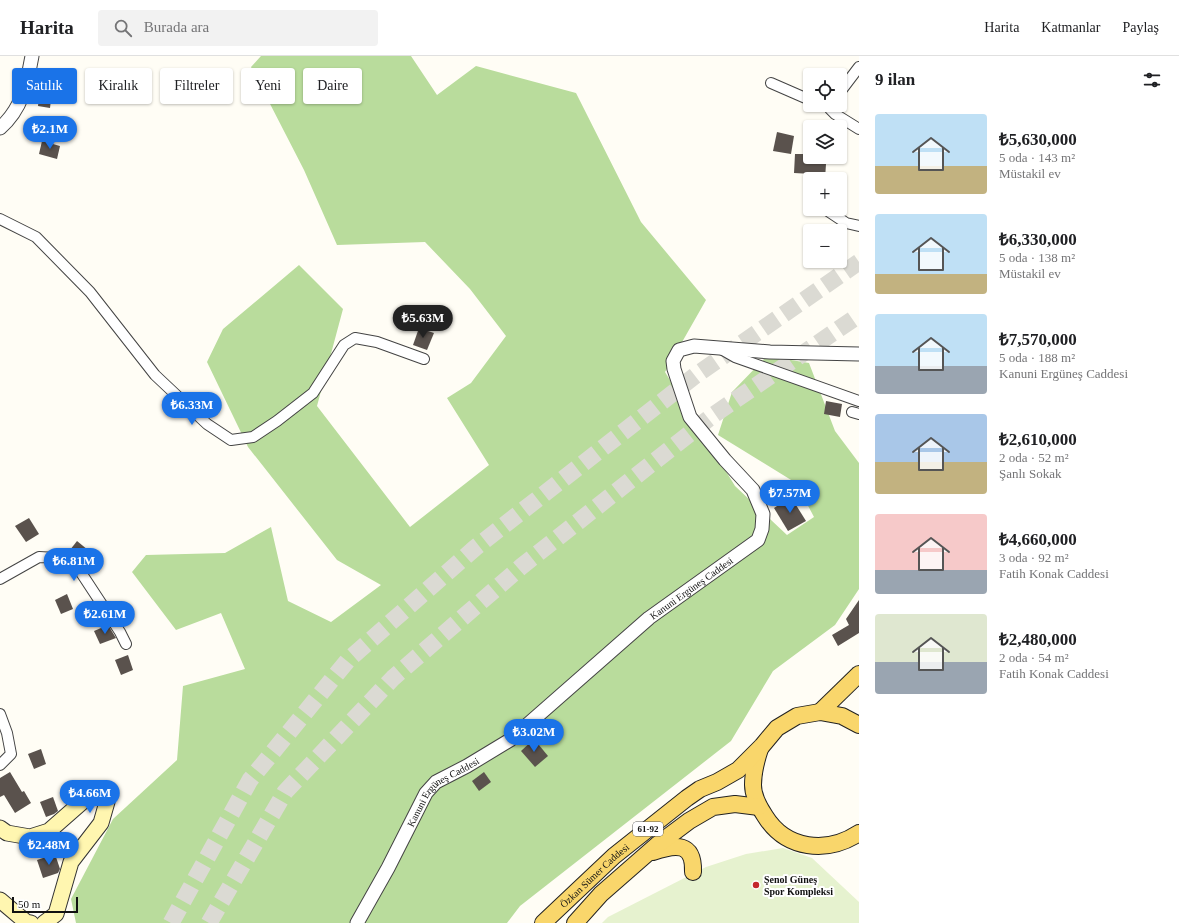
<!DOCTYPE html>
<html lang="tr">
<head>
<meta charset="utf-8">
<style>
  :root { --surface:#fff; --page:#f2f2f2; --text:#202124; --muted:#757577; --line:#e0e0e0; --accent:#1a73e8 }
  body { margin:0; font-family:"Times New Roman",serif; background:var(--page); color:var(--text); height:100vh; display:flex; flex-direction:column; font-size:15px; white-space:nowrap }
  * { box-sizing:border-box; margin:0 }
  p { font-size:13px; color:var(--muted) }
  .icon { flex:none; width:22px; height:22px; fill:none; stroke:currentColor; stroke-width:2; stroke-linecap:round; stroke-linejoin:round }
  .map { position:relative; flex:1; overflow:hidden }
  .side { display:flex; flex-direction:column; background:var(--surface); width:320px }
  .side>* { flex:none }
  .banner { position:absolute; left:12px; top:12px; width:380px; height:36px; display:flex; gap:8px }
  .fabs { position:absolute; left:803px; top:12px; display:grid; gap:8px }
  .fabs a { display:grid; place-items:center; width:44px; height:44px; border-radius:4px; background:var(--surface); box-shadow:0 1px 3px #0004; font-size:20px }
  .scale { position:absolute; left:12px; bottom:10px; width:66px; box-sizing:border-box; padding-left:4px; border:2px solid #111; border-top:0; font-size:11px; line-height:14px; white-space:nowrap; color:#111; -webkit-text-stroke:3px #fff; paint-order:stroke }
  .price { position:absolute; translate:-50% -34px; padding:0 9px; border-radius:14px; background:var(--accent); color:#fff; font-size:13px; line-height:26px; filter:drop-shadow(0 1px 2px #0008) }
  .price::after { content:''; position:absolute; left:50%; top:24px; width:12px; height:9px; margin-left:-6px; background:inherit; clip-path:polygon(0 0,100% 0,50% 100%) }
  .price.current { background:#222; color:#fff }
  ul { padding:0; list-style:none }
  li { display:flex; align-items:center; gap:12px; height:100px; padding:0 16px }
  li span { display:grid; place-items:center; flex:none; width:112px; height:80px; border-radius:4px; color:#555 }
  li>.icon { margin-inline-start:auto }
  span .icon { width:48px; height:48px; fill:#fffc; stroke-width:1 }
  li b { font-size:17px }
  h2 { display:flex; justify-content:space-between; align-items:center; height:48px; padding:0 16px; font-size:17px }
  .chip { padding:0 14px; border-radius:4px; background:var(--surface); box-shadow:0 1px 3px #0004; font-size:14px; line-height:36px }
  .chip.current { background:var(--accent); color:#fff }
  header { display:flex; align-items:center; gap:24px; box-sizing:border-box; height:56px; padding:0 20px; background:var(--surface); border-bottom:1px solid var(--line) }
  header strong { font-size:19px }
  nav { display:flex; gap:22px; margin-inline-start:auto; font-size:14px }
  .search { width:280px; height:36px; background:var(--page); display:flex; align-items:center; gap:10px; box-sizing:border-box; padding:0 14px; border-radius:4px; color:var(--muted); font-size:15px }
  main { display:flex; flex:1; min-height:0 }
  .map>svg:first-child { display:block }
  .forest { fill:#b9dc9c }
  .pitch { fill:#e6f2cf }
  .building { fill:#5a524d }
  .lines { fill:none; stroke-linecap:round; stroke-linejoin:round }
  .trunk-tunnel { stroke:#dbdad3; stroke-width:17; stroke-dasharray:17 8; stroke-linecap:butt }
  .minor-casing { stroke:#444; stroke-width:12 }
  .tertiary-casing { stroke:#444; stroke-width:15 }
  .secondary-casing { stroke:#333; stroke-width:17 }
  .primary-casing { stroke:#222; stroke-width:18 }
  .minor { stroke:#fff; stroke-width:10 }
  .tertiary { stroke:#fff; stroke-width:13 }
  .secondary { stroke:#fff6b0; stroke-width:15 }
  .primary { stroke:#f9d66b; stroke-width:16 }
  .poi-dot { fill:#c4262e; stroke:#fff; stroke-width:1.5 }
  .labels { text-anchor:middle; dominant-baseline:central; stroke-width:4; stroke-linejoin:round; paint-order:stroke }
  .shield { fill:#fff; stroke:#585858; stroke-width:1 }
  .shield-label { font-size:9px; font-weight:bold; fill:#111 }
  .street-label { font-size:10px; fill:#111; stroke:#fff }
  .poi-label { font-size:10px; font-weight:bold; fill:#111; stroke:#fff; text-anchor:start }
</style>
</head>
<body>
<header>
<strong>Harita</strong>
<div class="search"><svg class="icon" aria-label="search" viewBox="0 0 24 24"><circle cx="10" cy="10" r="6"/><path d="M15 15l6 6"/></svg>Burada ara</div>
<nav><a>Harita</a><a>Katmanlar</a><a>Paylaş</a></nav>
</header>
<main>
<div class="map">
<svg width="859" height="867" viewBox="0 0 859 867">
  <rect width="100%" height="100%" fill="#fffdf5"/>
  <path class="forest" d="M261,0h150l26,39 39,-29 100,27 65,129 65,78 -41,72 70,114 52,49 27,-18 -18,-34 -78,-48 14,-43 35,-36 42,7 26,68 24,32v126l-24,36 -62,46 -42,70 -211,165 -13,17h-431l-5,-24 42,-80 64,-59 6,-74 62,-17 -24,-56 -45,17 -44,-58 14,-17 79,-2 46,-26 17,74 43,21 50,-37 -44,-25 -89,-113 -41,-85 16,-33 76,-64 44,44 -26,97 93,121 79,-62 -42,-67 24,-15 35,-47 -36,-47 -45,-47 -88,3 -33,-75 -53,-103z"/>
  <path class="pitch" d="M783,792l29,10 47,44v21h-257l6,-6 98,-50 40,-13z"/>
  <g class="building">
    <path d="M43,19l17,1 -2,16h-6l-2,16 -12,-2 1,-10h2z"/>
    <path d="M777,76l17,4 -3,18 -18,-3z"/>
    <path d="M42,85l18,5 -3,13 -18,-5z"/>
    <path d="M795,98h13v9l18,1 -1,15h-14l1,-5 -18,-1z"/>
    <path d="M419,272l15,5 -7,17 -14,-5z"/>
    <path d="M826,345l16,3 -2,13 -16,-3z"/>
    <path d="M791,441l15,24 -18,10 -14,-23z"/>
    <path d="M29,462l10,16 -13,8 -11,-16z"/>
    <path d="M77,485l11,9 -7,9 -11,-9z"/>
    <path d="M67,538l6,15 -12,5 -6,-14z"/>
    <path d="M859,544v33l-21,13 -6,-11 17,-10 -3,-6z"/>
    <path d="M108,569l8,13 -16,6 -6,-13z"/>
    <path d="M128,599l5,15 -12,5 -6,-15z"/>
    <path d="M534,683l14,17 -13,11 -14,-16z"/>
    <path d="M41,693l5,15 -12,5 -6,-15z"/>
    <path d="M10,716l12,20 2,-1 7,12 -16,10 -11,-18 -4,2v-19z"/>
    <path d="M484,716l7,10 -12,9 -7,-10z"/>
    <path d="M53,741l5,14 -4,3 -8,3 -6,-15z"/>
    <path d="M55,798l5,15 -2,4 -15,5 -6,-18z"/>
  </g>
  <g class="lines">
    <g class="trunk-tunnel">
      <path d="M171,867l79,-143 98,-120 127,-112 221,-173 163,-113"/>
      <path d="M209,867l76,-131 108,-114 129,-112 190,-150 147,-101"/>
    </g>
    <g class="minor-casing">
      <g id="minor">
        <path d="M771,27l39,17"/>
        <path d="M840,36l19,-25"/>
        <path d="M832,49l-2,4 5,5 24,15"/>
        <path d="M825,153l21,14 13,3"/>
        <path d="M0,163l36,18 54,55 65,83 52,49 24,16 22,-3 24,-16 36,-28 31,-48 11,-7 22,4 47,17"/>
        <path d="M721,293l14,8 124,44"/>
        <path d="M852,356l7,2"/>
        <path d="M0,523l39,-22 18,1 21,10 42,64 6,12"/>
        <path d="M0,658l7,19 4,21 -11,11"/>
      </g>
    </g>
    <g class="tertiary-casing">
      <g id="tertiary">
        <path d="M0,72c22,-19 27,-44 32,-72"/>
        <path id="s1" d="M357,867l31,-55 38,-75 10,-11 31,-16 43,-26 139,-122 109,-78 4,-11 1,-15 -10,-24 -28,-30 -35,-43 -16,-48 -1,-8 6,-11 15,-4 76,6 89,2"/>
      </g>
    </g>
    <g class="secondary-casing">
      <g id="secondary">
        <path d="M0,772l7,5 23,4 19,-6 41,-36 10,-2 7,9 -6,21 -30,39 -15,52 -12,9"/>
        <path d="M0,844l26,22 5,1"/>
      </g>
    </g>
    <g class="primary-casing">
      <g id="primary">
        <path d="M820,656l39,-38"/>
        <path d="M760,693c-4,12 -7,23 -7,36 0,11 6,22 12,31 21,34 62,38 94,17"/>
        <path d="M653,796c23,-8 41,-10 40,20"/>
        <path id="s2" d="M543,867l71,-67 73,-58 13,-9 17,-7 21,-12 24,-24 15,-18 20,-12 23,-4 22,4 17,9"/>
        <path d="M575,867l26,-29 56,-49 32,-24 24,-14 22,-3 24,3"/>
      </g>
    </g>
    <use href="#minor" class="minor"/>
    <use href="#tertiary" class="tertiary"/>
    <use href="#secondary" class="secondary"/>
    <use href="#primary" class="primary"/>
  </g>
  <circle class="poi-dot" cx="756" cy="829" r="4"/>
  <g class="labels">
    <rect class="shield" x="633" y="766" width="30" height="14" rx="3"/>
    <g class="shield-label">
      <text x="648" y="773">61-92</text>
    </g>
    <g class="street-label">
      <text stroke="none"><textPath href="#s1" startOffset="484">Kanuni Ergüneş Caddesi</textPath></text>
      <text stroke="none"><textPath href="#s1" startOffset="160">Kanuni Ergüneş Caddesi</textPath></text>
      <text stroke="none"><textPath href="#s2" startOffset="70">Özkan Sümer Caddesi</textPath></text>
    </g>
    <g class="poi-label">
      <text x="764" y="823">Şenol Güneş<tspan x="764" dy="12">Spor Kompleksi</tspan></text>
    </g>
  </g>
</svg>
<div class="fabs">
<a><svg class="icon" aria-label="locate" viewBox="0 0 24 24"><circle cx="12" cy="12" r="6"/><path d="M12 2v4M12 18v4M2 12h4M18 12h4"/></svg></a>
<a><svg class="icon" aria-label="layers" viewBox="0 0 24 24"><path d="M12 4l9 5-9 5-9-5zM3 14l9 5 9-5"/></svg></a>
<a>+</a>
<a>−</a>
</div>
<div class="scale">50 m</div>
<b class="price" style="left:50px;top:94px">₺2.1M</b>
<b class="price current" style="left:423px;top:283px">₺5.63M</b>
<b class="price" style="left:192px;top:370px">₺6.33M</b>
<b class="price" style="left:790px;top:458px">₺7.57M</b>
<b class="price" style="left:74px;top:526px">₺6.81M</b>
<b class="price" style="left:105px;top:579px">₺2.61M</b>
<b class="price" style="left:534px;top:697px">₺3.02M</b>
<b class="price" style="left:90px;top:758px">₺4.66M</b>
<b class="price" style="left:49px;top:810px">₺2.48M</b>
<div class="banner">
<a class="chip current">Satılık</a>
<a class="chip">Kiralık</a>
<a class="chip">Filtreler</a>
<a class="chip">Yeni</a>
<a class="chip">Daire</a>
</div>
</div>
<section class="side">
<h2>9 ilan<svg class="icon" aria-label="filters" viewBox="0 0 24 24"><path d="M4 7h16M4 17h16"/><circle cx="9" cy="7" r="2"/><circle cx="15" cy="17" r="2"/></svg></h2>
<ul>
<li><span style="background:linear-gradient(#bfe0f5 65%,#c2b280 0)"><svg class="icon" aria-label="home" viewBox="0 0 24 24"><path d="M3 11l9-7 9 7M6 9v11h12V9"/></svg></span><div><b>₺5,630,000</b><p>5 oda · 143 m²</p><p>Müstakil ev</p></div></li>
<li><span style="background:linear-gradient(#bfe0f5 75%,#c2b280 0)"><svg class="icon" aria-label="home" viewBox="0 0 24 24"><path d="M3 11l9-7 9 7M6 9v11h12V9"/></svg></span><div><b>₺6,330,000</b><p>5 oda · 138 m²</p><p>Müstakil ev</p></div></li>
<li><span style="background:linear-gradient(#bfe0f5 65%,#9aa5b1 0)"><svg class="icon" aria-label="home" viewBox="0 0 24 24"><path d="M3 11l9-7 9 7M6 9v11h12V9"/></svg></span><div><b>₺7,570,000</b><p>5 oda · 188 m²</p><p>Kanuni Ergüneş Caddesi</p></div></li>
<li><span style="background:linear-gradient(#a9c7e8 60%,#c2b280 0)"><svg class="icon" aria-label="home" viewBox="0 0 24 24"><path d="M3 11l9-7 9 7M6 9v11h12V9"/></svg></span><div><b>₺2,610,000</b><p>2 oda · 52 m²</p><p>Şanlı Sokak</p></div></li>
<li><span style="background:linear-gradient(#f6c9c9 70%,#9aa5b1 0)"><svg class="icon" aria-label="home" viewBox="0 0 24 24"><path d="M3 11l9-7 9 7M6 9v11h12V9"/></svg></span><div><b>₺4,660,000</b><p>3 oda · 92 m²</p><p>Fatih Konak Caddesi</p></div></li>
<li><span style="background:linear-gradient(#dfe7d0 60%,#9aa5b1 0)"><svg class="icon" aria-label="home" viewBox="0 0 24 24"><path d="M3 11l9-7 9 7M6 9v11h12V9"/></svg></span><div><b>₺2,480,000</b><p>2 oda · 54 m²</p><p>Fatih Konak Caddesi</p></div></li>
</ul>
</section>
</main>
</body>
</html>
